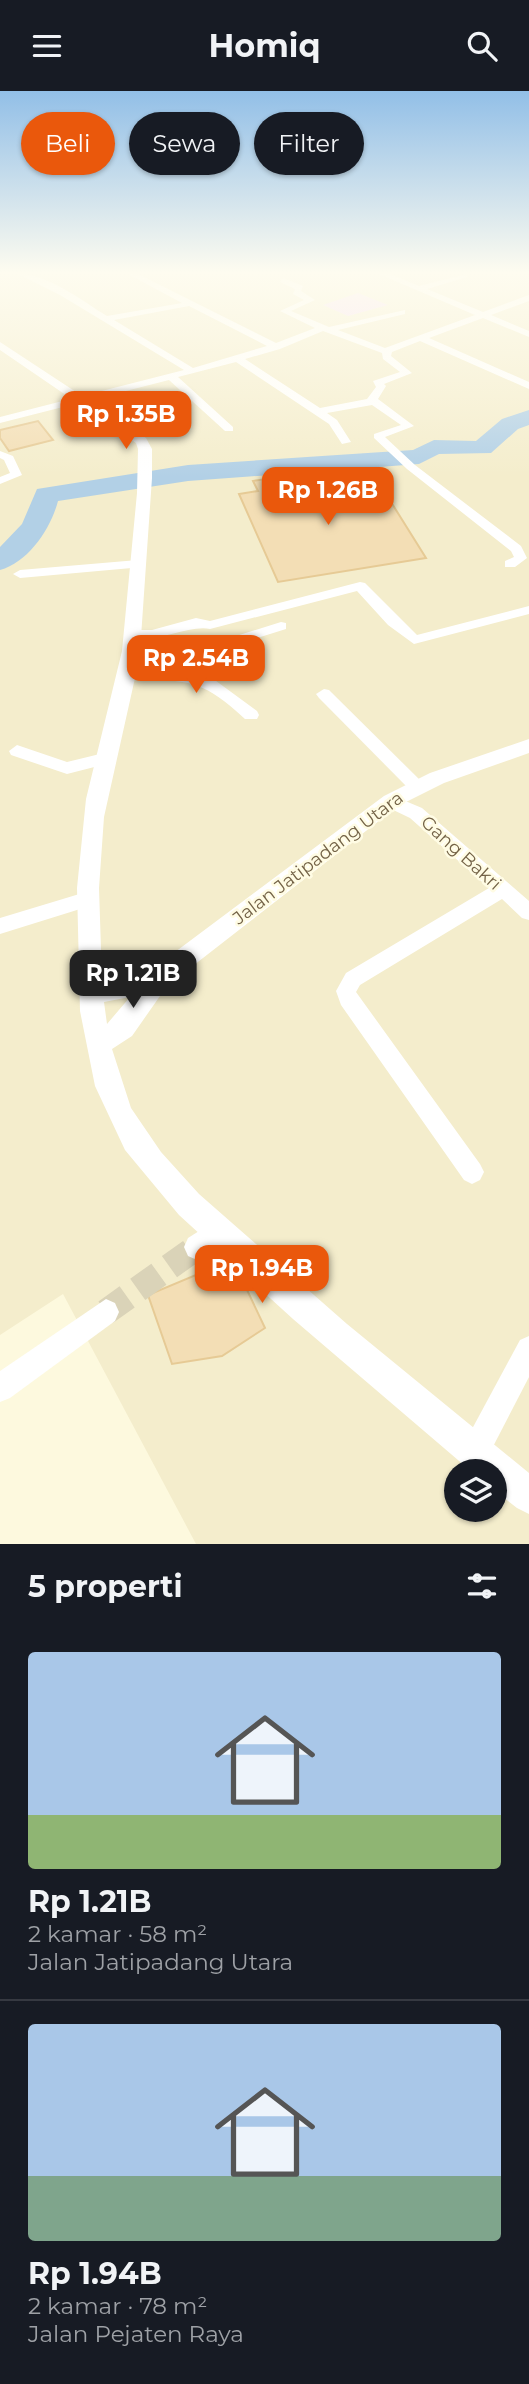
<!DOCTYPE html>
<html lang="id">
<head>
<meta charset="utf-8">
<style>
  :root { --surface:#171b24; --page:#242831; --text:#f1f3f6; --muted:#9ea1a6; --line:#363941; --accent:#ea580c }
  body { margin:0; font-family:Montserrat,sans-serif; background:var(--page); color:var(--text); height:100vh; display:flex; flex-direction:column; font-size:26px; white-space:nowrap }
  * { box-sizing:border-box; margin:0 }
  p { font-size:23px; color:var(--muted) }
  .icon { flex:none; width:38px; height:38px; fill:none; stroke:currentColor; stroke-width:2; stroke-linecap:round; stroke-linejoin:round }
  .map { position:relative; height:1453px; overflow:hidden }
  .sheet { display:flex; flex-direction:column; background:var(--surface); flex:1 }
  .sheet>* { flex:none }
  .banner { position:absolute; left:21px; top:21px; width:488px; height:63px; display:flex; gap:14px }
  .tools { position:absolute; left:444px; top:1368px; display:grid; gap:14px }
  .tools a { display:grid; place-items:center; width:63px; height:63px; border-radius:50%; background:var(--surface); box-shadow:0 2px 5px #0004; font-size:35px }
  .price { position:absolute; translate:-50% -60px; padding:0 16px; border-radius:14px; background:var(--accent); color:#fff; font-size:23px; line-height:46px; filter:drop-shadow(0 2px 4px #0008) }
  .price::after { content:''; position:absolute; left:50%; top:42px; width:21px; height:16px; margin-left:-10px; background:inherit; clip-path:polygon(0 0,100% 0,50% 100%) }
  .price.on { background:#222; color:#fff }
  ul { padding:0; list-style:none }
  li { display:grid; align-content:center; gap:14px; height:371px; padding:0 28px }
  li+li { border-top:2px solid var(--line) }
  li span { display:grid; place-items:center; height:217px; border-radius:7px; color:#555 }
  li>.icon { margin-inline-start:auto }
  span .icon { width:126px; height:126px; fill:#fffc; stroke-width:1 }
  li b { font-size:30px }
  h2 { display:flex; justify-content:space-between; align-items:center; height:84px; padding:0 28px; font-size:30px }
  .pill { padding:0 24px; border-radius:32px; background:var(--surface); box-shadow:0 2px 5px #0004; font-size:24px; line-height:63px }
  .pill.on { background:var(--accent); color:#fff }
  header { display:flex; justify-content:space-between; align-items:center; height:91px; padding:0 28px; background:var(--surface); font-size:32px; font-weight:700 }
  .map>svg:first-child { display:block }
  .residential { fill:#f4edcc; fill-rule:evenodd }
  .education { fill:#f6dbf8 }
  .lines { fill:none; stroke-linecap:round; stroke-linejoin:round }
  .river { fill:#b2d0e6; fill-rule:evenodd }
  .building { fill:#f3deb5; stroke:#e6ca95; stroke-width:2 }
  .minor-tunnel { stroke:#dad3b8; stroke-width:26; stroke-dasharray:26 13; stroke-linecap:butt }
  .minor { fill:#fff; fill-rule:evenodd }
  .tertiary { fill:#fff; fill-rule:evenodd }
  .labels { text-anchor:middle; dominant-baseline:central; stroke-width:5; stroke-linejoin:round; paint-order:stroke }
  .street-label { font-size:18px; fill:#736246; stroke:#fffce4 }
</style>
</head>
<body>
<header><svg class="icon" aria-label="menu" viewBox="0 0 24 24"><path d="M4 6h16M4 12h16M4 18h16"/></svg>Homiq<svg class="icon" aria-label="search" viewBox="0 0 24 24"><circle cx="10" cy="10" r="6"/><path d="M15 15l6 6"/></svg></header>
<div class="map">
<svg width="529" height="1453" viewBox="0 0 529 1453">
  <rect width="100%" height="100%" fill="#fdf9de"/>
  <path class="residential" d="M0,183h529v1270h-333l-133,-250 -63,41zM457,1381h38v38h-38z"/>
  <path class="education" d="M358,202l30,12 -40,11 -25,-11z"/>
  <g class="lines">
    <path class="river" d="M529,319v15l-11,4 -27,24 -52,1 -20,10 -231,17 -130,20c-7,27 -29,61 -58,69v-23l22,-23 15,-35 151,-24 225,-15 21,-10 42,1 26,-22z"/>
  </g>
  <g class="building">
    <path d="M38,330l15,19 -44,11 -9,-13v-8z"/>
    <path d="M343,380l6,10 27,-3 50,80 -148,24 -39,-88 19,-3 -5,-10 20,-3 5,11 49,-6 -5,-9z"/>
    <path d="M227,1171l12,11 26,55 -43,28 -50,8 -24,-69z"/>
  </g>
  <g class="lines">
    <path class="minor-tunnel" d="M106,1221l91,-65"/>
    <g class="minor">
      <path d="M18,183c31,0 64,27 89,42l75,-13 -54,-29h10l138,69 39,-15 -35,-17 24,-11 -11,-6 2,-5 -15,-7 3,-4 20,8 -2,5 14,9 -24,11 38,16 76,-17v4l-67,16 47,18 90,-33 -96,-41h11l29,12 48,-12v3l-40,12 56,23 46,-17v6l-38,14 38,16v6l-46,-19 -54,20 100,44v7l-109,-48 -28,11 -1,4 21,17 -28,11 2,2 -8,13 36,27 -29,11 30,28 106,81 6,12 -12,9h-10v-6l9,-4 -3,-6 -104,-82 -33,-31v-4l27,-9 -29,-20 -45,8 10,7 14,22 -9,2 -13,-20 -93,-62 -58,15 55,50v4h-8l-56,-51 -169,43v-6l184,-47 -124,-75zM189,215l78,40 -74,22 -79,-48zM323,240l59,22 1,6 17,13 -27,9 3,6 -9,12 -47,9 -75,-49 35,-10z"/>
      <path d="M0,360l13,5 9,19 -22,9v-7l10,-4 -6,-13 -4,-2z"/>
      <path d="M138,469l5,1v6l-123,11 -7,-4 7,-4z"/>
      <path d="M360,491l5,1 52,52 112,-29v8l-115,30 -26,-19 -31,-34 -147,38c-24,-5 -67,21 -85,5l7,-4h20l44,-12 14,3z"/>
      <path d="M281,531l5,1v6l-76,24 2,25 45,33 2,4 -2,4h-12c-45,-42 -59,-39 -118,-39l-8,-5 8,-5 70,3 1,-25z"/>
      <path d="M324,598l5,1 93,92 2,4 -2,4h-12l-91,-92 -3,-4z"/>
      <path d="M17,654l50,17 37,-9 8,6 -2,4 -43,11 -56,-19 -2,-4z"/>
      <path d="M391,704l31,13 107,93v19l-7,-2 -20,-19 -142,86 -4,7 124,172 4,8 -4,8 -8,4 -8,-4 -123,-175 -5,-14 10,-18 143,-85 -79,-70 -25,-12 -3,-5 3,-5z"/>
      <path d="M86,801l7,3 2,5 -2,5 -93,29v-16z"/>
      <path d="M218,1128l9,3 3,9c-5,14 -20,23 -33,29l-9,-4 -4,-9 4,-9z"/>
      <path d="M106,1208l9,4 4,9 -4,9 -105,77 -10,4v-31z"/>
      <path d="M529,1245v41l-44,85 -10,4 -10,-4 -4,-10 4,-10 55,-102z"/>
    </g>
    <path class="tertiary" d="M0,251l146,96 6,11v29l-11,159 -6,41 -31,139 -5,71 3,92 49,-10 233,-174 46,-23 99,-34v14l-85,30 -46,23 -231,180 -35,50 -20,13 19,59 30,44 38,42 148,130 182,149v41l-12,-6 -22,-17v-19h-23l-179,-153 -114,-104 -54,-65 -30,-64 -15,-75 -3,-123 9,-89 36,-148 15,-158 1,-44 -2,-6 -136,-93zM130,906l-23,27 -3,-22z"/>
  </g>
  <linearGradient id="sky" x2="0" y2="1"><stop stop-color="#92bfe7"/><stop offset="0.47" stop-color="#fefcf0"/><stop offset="1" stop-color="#fefcf0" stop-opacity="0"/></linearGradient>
  <rect width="529" height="386" fill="url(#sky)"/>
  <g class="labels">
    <g class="street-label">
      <text transform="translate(461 762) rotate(42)">Gang Bakri</text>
      <text transform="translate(318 767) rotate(-37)">Jalan Jatipadang Utara</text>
    </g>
  </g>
</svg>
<div class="tools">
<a><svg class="icon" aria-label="layers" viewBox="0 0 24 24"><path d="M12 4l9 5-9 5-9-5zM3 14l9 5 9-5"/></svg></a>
</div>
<b class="price" style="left:126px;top:360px">Rp 1.35B</b>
<b class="price" style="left:328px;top:436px">Rp 1.26B</b>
<b class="price" style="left:196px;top:604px">Rp 2.54B</b>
<b class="price on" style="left:133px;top:919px">Rp 1.21B</b>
<b class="price" style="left:262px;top:1214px">Rp 1.94B</b>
<div class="banner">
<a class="pill on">Beli</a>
<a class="pill">Sewa</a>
<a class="pill">Filter</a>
</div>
</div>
<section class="sheet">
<h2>5 properti<svg class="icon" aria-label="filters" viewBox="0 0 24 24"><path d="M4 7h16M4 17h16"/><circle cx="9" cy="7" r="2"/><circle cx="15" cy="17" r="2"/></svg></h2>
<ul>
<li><span style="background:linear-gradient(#a9c7e8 75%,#8fb573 0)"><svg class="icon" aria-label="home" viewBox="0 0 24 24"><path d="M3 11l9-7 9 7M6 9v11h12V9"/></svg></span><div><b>Rp 1.21B</b><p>2 kamar · 58 m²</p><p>Jalan Jatipadang Utara</p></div></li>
<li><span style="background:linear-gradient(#a9c7e8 70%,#7fa58c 0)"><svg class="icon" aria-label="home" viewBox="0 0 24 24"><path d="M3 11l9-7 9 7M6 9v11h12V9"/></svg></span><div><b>Rp 1.94B</b><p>2 kamar · 78 m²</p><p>Jalan Pejaten Raya</p></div></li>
</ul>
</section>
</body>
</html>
